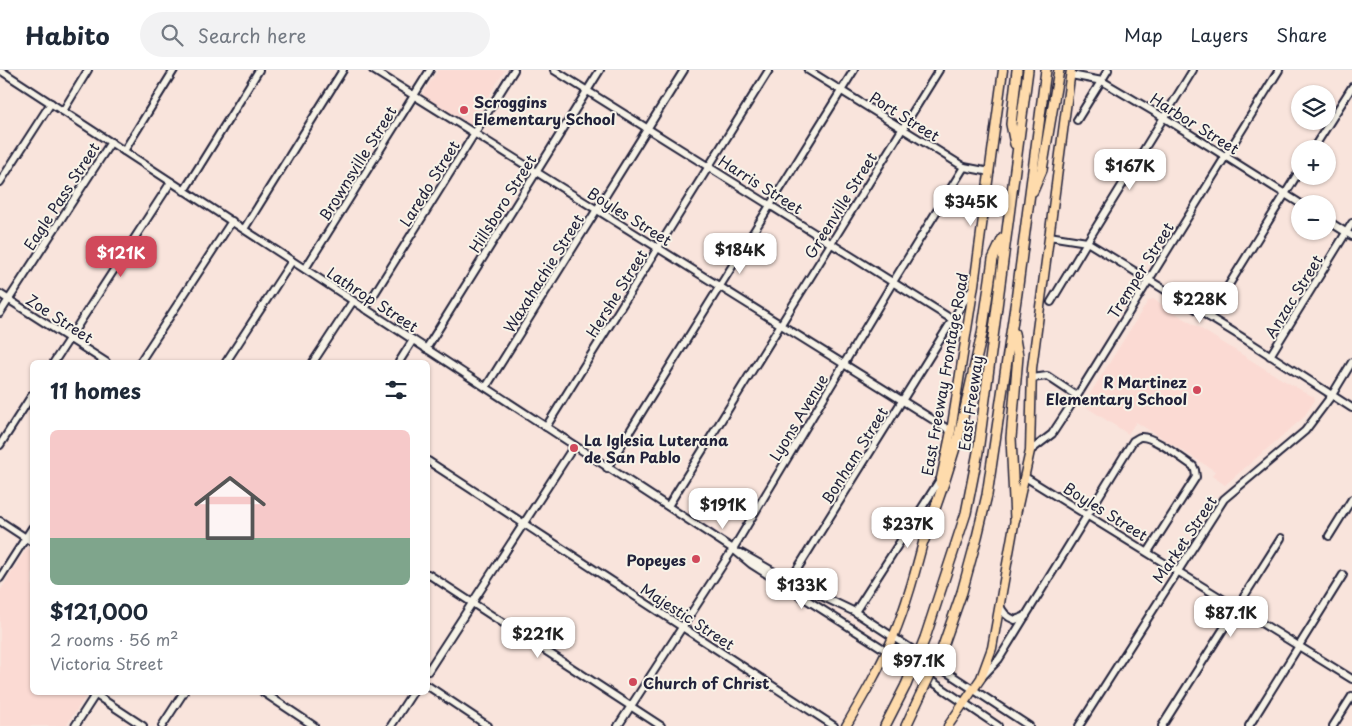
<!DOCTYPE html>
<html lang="en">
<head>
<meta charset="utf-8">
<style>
  :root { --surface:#fff; --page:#f2f2f3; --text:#1f2937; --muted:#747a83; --line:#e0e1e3; --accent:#d1495b }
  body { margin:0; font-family:"Playpen Sans",sans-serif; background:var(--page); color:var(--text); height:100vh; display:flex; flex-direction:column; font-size:19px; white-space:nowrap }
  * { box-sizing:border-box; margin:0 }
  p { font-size:16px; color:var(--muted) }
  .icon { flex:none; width:28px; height:28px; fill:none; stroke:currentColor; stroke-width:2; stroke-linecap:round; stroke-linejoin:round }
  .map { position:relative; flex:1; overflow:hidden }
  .details { position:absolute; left:30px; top:290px; width:400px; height:335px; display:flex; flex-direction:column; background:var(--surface); border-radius:8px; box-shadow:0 1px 4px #0004 }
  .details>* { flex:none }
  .controls { position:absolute; left:1291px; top:15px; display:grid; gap:10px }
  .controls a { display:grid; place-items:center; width:45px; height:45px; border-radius:50%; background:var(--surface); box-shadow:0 1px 4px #0004; font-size:25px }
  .price { position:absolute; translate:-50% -42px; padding:0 11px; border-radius:10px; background:#fff; color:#222; font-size:16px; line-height:32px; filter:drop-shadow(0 1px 2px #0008) }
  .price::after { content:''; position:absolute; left:50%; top:30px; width:15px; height:11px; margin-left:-8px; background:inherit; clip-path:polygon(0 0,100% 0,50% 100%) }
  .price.current { background:var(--accent); color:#fff }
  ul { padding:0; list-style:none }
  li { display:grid; align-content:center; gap:10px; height:265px; padding:0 20px }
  li span { display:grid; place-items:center; height:155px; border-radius:8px; color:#555 }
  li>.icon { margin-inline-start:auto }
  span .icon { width:90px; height:90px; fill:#fffc; stroke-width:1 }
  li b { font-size:21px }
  h2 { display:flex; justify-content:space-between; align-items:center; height:60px; padding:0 20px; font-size:21px }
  header { display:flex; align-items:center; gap:30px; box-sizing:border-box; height:70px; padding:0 25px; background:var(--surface); border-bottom:1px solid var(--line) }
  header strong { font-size:24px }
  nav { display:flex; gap:28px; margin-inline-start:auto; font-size:18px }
  .search { width:350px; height:45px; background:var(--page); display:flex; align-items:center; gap:12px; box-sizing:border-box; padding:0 18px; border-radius:28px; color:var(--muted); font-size:19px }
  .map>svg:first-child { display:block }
  .built { fill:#fbdad3 }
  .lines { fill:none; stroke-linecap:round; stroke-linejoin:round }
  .minor-casing { stroke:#22223b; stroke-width:10 }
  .major-casing { stroke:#22223b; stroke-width:11 }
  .highway-casing { stroke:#22223b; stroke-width:12 }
  .minor { stroke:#f7f3e8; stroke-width:6 }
  .major { stroke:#fedbac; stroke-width:8 }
  .highway { stroke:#fedbac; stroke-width:9 }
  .highway-bridge-casing { stroke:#22223b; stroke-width:12; stroke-linecap:butt }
  .highway-bridge { stroke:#fedbac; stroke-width:9 }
  .poi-dot { fill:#d1495b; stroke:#f7f3e8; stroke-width:2 }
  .labels { text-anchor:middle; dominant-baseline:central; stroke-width:4; stroke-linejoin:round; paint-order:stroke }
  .poi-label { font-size:15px; font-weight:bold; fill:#22223b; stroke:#f7f3e8; text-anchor:start }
  .street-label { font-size:15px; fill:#22223b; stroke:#f7f3e8 }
</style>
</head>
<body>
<header>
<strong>Habito</strong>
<div class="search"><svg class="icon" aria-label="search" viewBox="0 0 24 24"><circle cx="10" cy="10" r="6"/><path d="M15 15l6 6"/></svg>Search here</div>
<nav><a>Map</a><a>Layers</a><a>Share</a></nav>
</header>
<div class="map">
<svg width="1352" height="656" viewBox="0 0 1352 656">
  <rect width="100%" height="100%" fill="#f9e4dc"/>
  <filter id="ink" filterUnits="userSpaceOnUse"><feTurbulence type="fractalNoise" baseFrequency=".02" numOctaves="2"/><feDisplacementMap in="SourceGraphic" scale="10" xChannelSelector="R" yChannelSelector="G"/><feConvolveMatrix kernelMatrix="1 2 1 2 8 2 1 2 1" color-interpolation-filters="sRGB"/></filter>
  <g filter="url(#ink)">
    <g class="built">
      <path d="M438,0h67l-34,55 -49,-30z"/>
      <path d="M1153,229l130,81 31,17 1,3 -12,18 -78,67 -13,-9 3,-5 -79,-49 -8,12 -45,-29 65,-104z"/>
      <path d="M27,478l5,4v140l56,1 -22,33h-66v-135z"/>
    </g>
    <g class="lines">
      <g class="minor-casing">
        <g id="minor">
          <path d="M0,0l733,479 18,15 136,87 111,75"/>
          <path d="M373,0l578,361"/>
          <path d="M554,0l399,250 7,14"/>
          <path d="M808,0l156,97 26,5"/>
          <path d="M1071,5l31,6 61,36 138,87"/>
          <path d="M63,41l25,-41"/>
          <path d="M1077,50l31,-50"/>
          <path d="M1313,79l39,-62"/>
          <path d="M124,81l50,-81"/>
          <path d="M0,112l51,-79"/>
          <path d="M184,121l75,-121"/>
          <path d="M1328,151l24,15"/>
          <path d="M244,159l99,-159"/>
          <path d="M1049,166l38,6 153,94 112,72"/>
          <path d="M305,199l125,-199"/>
          <path d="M0,224l106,68"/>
          <path d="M1051,232l36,-60 106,-172"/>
          <path d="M365,239l149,-239"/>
          <path d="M0,243l111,-171"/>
          <path d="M1209,247l91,-147"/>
          <path d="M426,279l174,-279"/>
          <path d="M1270,286l82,-133"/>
          <path d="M54,292l117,-180"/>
          <path d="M140,292l92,-141"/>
          <path d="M226,292l66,-101"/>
          <path d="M313,292l40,-61"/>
          <path d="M399,292l14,-22"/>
          <path d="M1032,308l15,-2 30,20"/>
          <path d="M486,317l198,-317"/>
          <path d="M546,357l223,-357"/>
          <path d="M0,375l32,-50"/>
          <path d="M1030,381l22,-17 25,-38 202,-326"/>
          <path d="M428,391l406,265"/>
          <path d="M607,398l247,-398"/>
          <path d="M1025,407l327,202"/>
          <path d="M668,436l271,-436"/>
          <path d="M0,451l32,21"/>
          <path d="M1329,466l23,-37"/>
          <path d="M741,483l49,28 65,31 174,114"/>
          <path d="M428,504l233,152"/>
          <path d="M0,508l32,-50"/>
          <path d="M786,517l187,-300"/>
          <path d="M1000,535c2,8 7,12 15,15l11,-4"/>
          <path d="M855,542l86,-134"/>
          <path d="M428,601l146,-225"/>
          <path d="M983,606l16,-17 134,-218c2,-1 6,-4 7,-4 13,-2 42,22 53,29l2,4 1,7 -48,75"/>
          <path d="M428,616l60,40"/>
          <path d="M263,622l51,34"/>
          <path d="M96,625l47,31"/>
          <path d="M75,656l22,-34"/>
          <path d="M162,656l22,-34"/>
          <path d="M391,656l22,-34"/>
          <path d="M618,656l115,-177 160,-267 71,-115"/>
          <path d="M1079,656l145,-227 81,-68 27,-36 20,-33"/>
          <path d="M1162,656l119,-188"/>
          <path d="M1249,656l94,-151"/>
          <path d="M1333,656l19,-30"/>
        </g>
      </g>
      <g class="major-casing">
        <g id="major">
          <path d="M940,413l11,-52 23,-146 29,-215"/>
          <path d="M846,656c17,-29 34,-58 47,-89 14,-33 23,-68 32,-102"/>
          <path d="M948,656l33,-48 11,-30 23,-129 15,-68 2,-83 39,-298"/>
        </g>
      </g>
      <g class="highway-casing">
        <g id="highway">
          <path d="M1015,74l-4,-20 6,-54"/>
          <path d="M1033,121l9,-21 17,-100"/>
          <path d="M1014,263l4,23 -7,82 4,81"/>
          <path d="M924,470l21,-60 14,-45 23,-101 11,-75 10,-21"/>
          <path d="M925,568l41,-125 12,-61 50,-382"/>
          <path d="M942,579l20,-57 15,-55 10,-42 30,-202 29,-223"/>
          <path d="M885,656l21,-41"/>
          <path d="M906,656l14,-30"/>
        </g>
      </g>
      <use href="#minor" class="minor"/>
      <use href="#major" class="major"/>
      <use href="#highway" class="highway"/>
      <g class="highway-bridge-casing">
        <g id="highway-bridge">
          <path d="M906,615l19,-47"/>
          <path d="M920,626l22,-47"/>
        </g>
      </g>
      <use href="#highway-bridge" class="highway-bridge"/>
    </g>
  </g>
  <g class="poi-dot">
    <circle cx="464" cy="40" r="5"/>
    <circle cx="1197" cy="320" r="5"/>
    <circle cx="574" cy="378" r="5"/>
    <circle cx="696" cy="489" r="5"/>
    <circle cx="633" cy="612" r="5"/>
  </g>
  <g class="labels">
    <g class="poi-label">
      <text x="474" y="31">Scroggins<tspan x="474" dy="17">Elementary School</tspan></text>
      <text x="1187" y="311" text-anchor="end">R Martinez<tspan x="1187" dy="17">Elementary School</tspan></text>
      <text x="584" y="369">La Iglesia Luterana<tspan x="584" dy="17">de San Pablo</tspan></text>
      <text x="686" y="489" text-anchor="end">Popeyes</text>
      <text x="643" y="612">Church of Christ</text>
    </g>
    <g class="street-label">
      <text transform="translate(905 46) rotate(32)">Port Street</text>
      <text transform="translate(1195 53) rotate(32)">Harbor Street</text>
      <text transform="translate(357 93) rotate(-58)">Brownsville Street</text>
      <text transform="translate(429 113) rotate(-58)">Laredo Street</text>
      <text transform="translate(761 114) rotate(32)">Harris Street</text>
      <text transform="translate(61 126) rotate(-57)">Eagle Pass Street</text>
      <text transform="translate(502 133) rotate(-58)">Hillsboro Street</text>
      <text transform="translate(840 135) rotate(-58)">Greenville Street</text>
      <text transform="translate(630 146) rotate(32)">Boyles Street</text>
      <text transform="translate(1140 200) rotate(-58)">Tremper Street</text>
      <text transform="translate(543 203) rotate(-58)">Waxahachie Street</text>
      <text transform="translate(616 223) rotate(-58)">Hershe Street</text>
      <text transform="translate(1293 226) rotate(-58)">Anzac Street</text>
      <text transform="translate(373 229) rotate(33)">Lathrop Street</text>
      <text transform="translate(60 248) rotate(33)">Zoe Street</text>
      <text transform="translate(944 304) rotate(-80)">East Freeway Frontage Road</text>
      <text transform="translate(970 333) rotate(-82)">East Freeway</text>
      <text transform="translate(798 347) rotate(-59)">Lyons Avenue</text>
      <text transform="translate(854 385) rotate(-58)">Bonham Street</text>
      <text transform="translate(1106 441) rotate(32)">Boyles Street</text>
      <text transform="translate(1184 469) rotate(-56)">Market Street</text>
      <text transform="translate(688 546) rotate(33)">Majestic Street</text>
    </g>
  </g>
</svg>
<div class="controls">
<a><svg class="icon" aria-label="layers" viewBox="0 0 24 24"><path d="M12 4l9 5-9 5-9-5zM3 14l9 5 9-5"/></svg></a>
<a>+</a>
<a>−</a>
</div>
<b class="price" style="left:1130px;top:121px">$167K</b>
<b class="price" style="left:971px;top:157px">$345K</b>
<b class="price" style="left:740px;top:205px">$184K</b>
<b class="price current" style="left:121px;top:208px">$121K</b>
<b class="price" style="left:1200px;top:254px">$228K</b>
<b class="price" style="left:723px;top:460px">$191K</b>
<b class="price" style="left:908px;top:479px">$237K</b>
<b class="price" style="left:802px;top:540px">$133K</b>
<b class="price" style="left:1231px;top:568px">$87.1K</b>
<b class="price" style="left:538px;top:589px">$221K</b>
<b class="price" style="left:919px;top:616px">$97.1K</b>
<section class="details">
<h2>11 homes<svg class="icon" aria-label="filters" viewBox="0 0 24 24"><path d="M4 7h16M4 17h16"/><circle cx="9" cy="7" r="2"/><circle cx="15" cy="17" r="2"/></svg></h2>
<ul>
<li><span style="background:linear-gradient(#f6c9c9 70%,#7fa58c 0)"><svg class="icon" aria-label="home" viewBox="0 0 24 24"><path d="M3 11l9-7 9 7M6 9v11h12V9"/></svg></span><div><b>$121,000</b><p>2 rooms · 56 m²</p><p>Victoria Street</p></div></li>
</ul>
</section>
</div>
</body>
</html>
